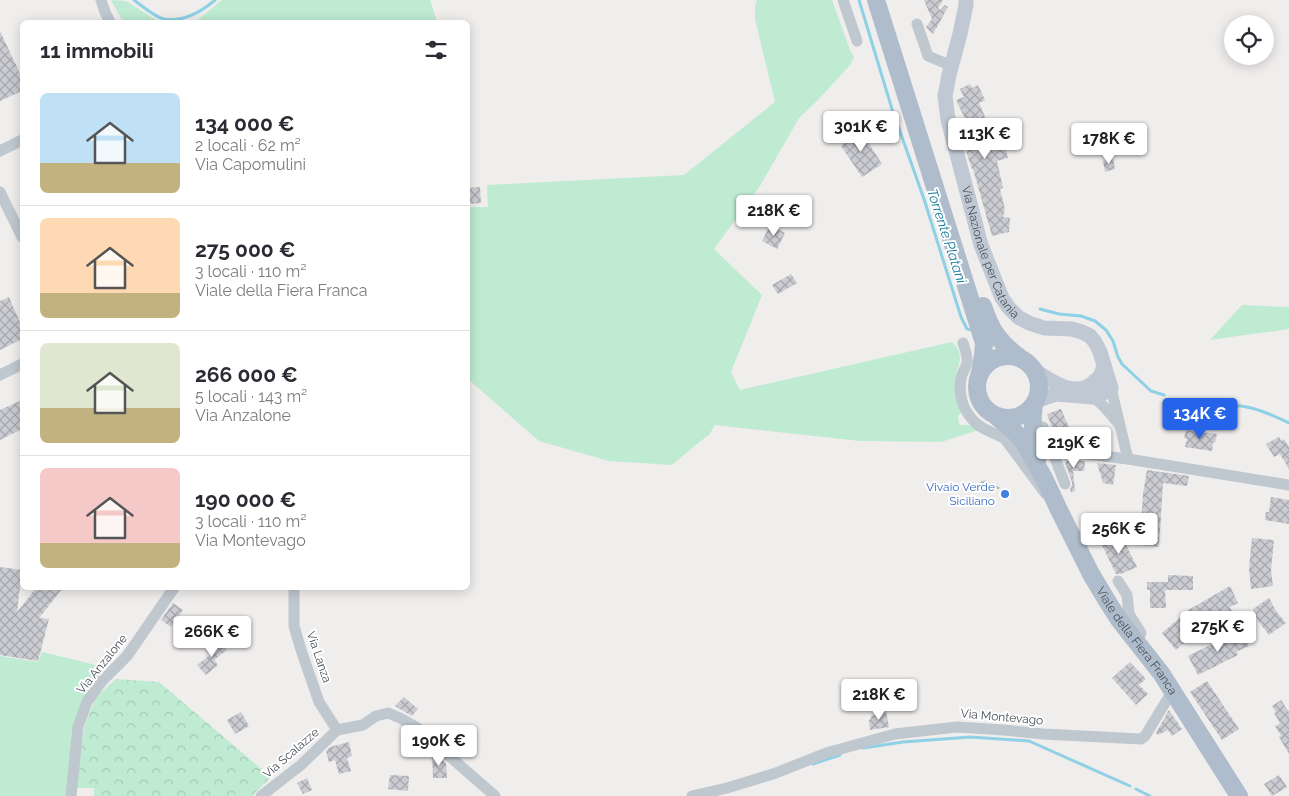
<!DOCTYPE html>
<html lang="it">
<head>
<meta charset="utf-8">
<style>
  :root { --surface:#fff; --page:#f7f7f7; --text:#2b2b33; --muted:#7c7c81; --line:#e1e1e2; --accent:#2563eb }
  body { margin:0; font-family:Raleway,sans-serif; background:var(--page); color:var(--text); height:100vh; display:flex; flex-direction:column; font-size:19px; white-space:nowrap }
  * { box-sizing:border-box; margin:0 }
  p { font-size:16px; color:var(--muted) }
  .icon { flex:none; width:28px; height:28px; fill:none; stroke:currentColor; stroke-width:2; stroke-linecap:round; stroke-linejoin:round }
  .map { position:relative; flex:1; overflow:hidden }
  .drawer { position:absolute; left:20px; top:20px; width:450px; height:570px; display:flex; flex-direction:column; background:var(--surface); border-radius:8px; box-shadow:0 2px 12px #0003 }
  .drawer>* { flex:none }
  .buttons { position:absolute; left:1224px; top:15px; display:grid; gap:10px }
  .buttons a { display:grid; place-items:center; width:50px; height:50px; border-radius:50%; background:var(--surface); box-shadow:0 2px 12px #0003; font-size:25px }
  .price { position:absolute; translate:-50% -42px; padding:0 11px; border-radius:5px; background:#fff; color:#222; font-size:16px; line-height:32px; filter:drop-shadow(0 1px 2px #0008) }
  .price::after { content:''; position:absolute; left:50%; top:30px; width:15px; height:11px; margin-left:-8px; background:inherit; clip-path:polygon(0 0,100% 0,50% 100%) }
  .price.active { background:var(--accent); color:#fff }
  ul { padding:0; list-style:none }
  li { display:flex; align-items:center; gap:15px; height:125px; padding:0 20px }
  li+li { border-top:1px solid var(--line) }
  li span { display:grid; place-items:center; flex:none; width:140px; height:100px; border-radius:8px; color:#555 }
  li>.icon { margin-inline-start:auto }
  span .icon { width:60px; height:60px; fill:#fffc; stroke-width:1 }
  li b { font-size:21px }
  h2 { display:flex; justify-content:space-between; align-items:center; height:60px; padding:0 20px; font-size:21px }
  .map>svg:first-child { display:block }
  .green { fill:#beebd1 }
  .forest { fill:url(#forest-crowns) }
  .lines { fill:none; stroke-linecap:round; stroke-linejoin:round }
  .stream { stroke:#8ed0e5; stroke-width:3 }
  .building { fill:url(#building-cross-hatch) }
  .street { stroke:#bfc7cf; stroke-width:11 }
  .secondary { stroke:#bfc8d3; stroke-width:15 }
  .primary { stroke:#afbccb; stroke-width:18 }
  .shop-dot { fill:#3f7fe0; stroke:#fff; stroke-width:2 }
  .labels { text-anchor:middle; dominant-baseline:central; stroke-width:4; stroke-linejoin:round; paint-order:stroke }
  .street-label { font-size:12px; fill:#475059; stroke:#fff }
  .shop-label { font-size:12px; fill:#366cbe; stroke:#fff; text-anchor:end }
  .water-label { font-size:14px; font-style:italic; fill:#167c9e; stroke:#fff }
</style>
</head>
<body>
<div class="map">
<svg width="1289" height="796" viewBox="0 0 1289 796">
  <defs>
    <pattern id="forest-crowns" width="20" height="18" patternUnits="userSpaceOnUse" patternTransform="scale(1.25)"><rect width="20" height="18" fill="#beebd1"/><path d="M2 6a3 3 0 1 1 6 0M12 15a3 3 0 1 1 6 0" fill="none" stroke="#a5cbb6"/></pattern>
    <pattern id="building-cross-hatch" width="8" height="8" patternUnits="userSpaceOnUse" patternTransform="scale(1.25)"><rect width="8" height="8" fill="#caccd2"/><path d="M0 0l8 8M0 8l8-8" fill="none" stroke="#a6a8ad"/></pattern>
  </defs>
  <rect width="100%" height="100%" fill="#f0eded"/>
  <g class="green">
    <path d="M111,0l15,1 33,21h-36z"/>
    <path d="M222,0h208l7,22h-242z"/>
    <path d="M757,0h75l18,50 4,7 -4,8 -32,35 -19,18 -39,68 -46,63 48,46 -31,77 9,18 212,-48c16,16 3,23 3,42 0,9 5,19 7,28l-4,4 1,9h13l7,5 -38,12 -81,-1 -145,-16 -6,10 -7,5 -30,25 -63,-4 -70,-20 -71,-62v-172h20l-1,-22 197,-10 91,-73 -20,-83v-13z"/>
    <path d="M1242,305l47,2v22l-79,11z"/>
    <path d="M42,652l62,15 -16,26 -22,103h-66v-140l38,6z"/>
  </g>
  <path class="forest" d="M116,679l43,3 112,95 -19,19h-158v-8h-17c3,-32 3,-60 19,-89 5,-7 13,-14 20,-20z"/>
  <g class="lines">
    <g class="stream">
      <path d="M134,0c8,6 21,17 30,19 19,3 37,-7 51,-19"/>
      <path d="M859,0l33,109 32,90 37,118 6,12 6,1"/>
      <path d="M1040,309l19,5 22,2 14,5 11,9 7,11 5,16 4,7 29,27 13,4"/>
      <path d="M1186,400c17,6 36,4 55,6 16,2 33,10 48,17"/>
      <path d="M863,748l40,-6 67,-5 59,4 101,45"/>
      <path d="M813,764l27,-9"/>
      <path d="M1136,789l14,7"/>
    </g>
  </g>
  <g class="building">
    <path d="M924,0h19l-5,8 2,2 5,-5 3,2 -15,27 -7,-7 6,-8z"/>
    <path d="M0,31l22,47v13l-22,10z"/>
    <path d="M970,84l2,4 6,-3 7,15 -6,3 10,23 -5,3 6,15 13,-4 5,18 -11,3 6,27 -3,1 5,20 -2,8 7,1 -1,14 -17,4 -19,-67h-1l-6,-18 9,-3 -9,-19 3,-2 -13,-27 8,-3 -4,-8z"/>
    <path d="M862,126l6,6 -4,4 18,28 -20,13 -21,-31z"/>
    <path d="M1113,159l2,10 -10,3 -2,-11z"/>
    <path d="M480,187l1,16 -13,1v-16z"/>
    <path d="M770,225l15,8 -8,16 -15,-8z"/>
    <path d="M791,274l6,9 -19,11 -6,-9z"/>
    <path d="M9,297l13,30v12l-22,11v-49z"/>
    <path d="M22,400v29l-22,11v-30z"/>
    <path d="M1061,409l10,23 -15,6 -9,-24z"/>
    <path d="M1186,430l31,4 -2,9 -2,-1 -1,9 -27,-4 2,-8 -3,-1z"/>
    <path d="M1279,437l2,4 3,-2 5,8v22l-9,-15 -6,3 -8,-13z"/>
    <path d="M1068,459l17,2 -1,10h-11l2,20 -4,1 -1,-3 2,-3v-4l-7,-19z"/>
    <path d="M1097,463l19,2 -3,20 -10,-2z"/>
    <path d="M1147,470l42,6 -2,10 -24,-3 -4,64 -19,-2 3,-51z"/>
    <path d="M985,480l16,8 -17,5 -4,-2 -2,-5 2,-4z"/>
    <path d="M1271,497l18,3v24l-24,-4 1,-8h3z"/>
    <path d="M1120,533l17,34 -16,7h-5l-15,-31z"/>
    <path d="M1252,538l22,2 -3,30 2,16 -22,3 -2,-21z"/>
    <path d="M0,567l22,3 -5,42 19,-24h27l-24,30 10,1 -11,42 -38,-6z"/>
    <path d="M1168,575l25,1v14h-28l1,18h-16v-18h-3v-8h21z"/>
    <path d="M1230,586l8,17 -8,4 2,5 -12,7 -2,-4 -42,35 -14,-17 28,-24z"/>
    <path d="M1269,598l7,13 10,12 -17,12 -10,-13 -6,-10v-3z"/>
    <path d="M173,603l10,7 -12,17 -10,-7z"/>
    <path d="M1242,632l7,14 -13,6 2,3 -40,20 -10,-19 38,-19 2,2z"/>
    <path d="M219,640l8,10 -13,10 4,5 -12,10 -9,-10 13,-10 -4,-5z"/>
    <path d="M1130,662l16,17 -7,6 9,9 -12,11 -24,-27z"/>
    <path d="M1207,681l32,48 -17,11 -32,-48z"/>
    <path d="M404,697l14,12 -6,7 -17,-10z"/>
    <path d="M1281,700l8,12v42l-10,-17 2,-2 -6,-8 5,-4 -6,-10 2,-1 -4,-6z"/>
    <path d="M1169,710l13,19 -10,7 -4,-6 -10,5 -2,-2z"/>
    <path d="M886,711l3,16 -19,3 -1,-10 2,-1v-3l5,-1 -1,-2z"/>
    <path d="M241,712l8,14 -14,8 -8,-14z"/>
    <path d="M349,742l3,14 -5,2 4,13 -12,3 -4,-14 -6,2 -3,-11 4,-4z"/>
    <path d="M432,751l14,12 1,15h-14z"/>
    <path d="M390,775l19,1 -1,15 -20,-2z"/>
    <path d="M1279,775l8,12 -15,9 -8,-12z"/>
    <path d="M307,778l5,12 -9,4 -6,-11z"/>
  </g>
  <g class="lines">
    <g class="street">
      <path d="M101,0l4,12 5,10"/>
      <path d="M843,0l14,41"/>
      <path d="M917,24l11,32 24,10"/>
      <path d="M0,151l22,-11"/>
      <path d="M0,192l22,45"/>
      <path d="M963,343c2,6 5,13 4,20 -1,5 -5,9 -6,15 -3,17 2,34 16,46 8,7 19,9 28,15l40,54"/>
      <path d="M0,375l22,-11"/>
      <path d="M1104,389l7,-1 17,71"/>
      <path d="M1093,397c10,7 17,16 25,26"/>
      <path d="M1043,427l22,57"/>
      <path d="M1052,450l76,9 161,26"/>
      <path d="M1118,581l9,14 2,19 12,19 -4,9"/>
      <path d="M294,588v38l7,24 18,52 18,28"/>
      <path d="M337,730l26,-5 13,-9 12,-3 12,5 16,9 79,69"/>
      <path d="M71,796l7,-69 9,-25 15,-21 25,-25 47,-68"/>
      <path d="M261,796l40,-31 36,-35"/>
      <path d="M692,796l35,-8 49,-15 50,-20 69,-19 62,-7 47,3 39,4 98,5 4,-3 28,-46"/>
    </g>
    <g class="secondary">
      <path id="s1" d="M966,0v5l-6,29 -11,41 -4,21 3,24 33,125 21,53 7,10 9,9 11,6 15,5 28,1 10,3 8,4 5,6 5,10 11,36 -11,7 -7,2 -37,-3 -20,7"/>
      <path d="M1034,370c18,12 41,29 60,12 2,-2 5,-4 6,-6 2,-3 3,-7 4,-11"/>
    </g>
    <g class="primary">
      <path d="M876,0l108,343 -1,12 -3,18"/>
      <path d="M983,306c8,24 15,35 36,51"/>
      <circle cx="1008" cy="387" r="31"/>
      <path d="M1034,404c-3,18 -1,36 4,53"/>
      <path id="s2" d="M997,417l17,14 9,10 22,39 14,30 32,64 18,30 11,17 41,52 78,123"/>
    </g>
  </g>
  <circle class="shop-dot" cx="1005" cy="494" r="5"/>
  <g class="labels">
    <g class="street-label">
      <text stroke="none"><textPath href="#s1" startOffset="262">Via Nazionale per Catania</textPath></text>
      <text stroke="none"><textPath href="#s2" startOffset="266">Viale della Fiera Franca</textPath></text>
      <text transform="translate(319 657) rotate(71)">Via Lanza</text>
      <text transform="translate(102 664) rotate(-51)">Via Anzalone</text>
      <text transform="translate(1002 717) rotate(5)">Via Montevago</text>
      <text transform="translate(291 753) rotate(-41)">Via Scalazze</text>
    </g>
    <g class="shop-label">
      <text x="995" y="487">Vivaio Verde<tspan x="995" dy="14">Siciliano</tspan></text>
    </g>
    <g class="water-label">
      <text transform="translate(947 236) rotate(72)">Torrente Platani</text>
    </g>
  </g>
</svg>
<div class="buttons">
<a><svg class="icon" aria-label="locate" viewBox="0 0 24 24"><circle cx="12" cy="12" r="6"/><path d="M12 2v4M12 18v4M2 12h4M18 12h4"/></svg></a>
</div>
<b class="price" style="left:861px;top:153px">301K €</b>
<b class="price" style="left:985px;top:160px">113K €</b>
<b class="price" style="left:1109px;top:165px">178K €</b>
<b class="price" style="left:774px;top:237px">218K €</b>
<b class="price active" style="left:1200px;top:440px">134K €</b>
<b class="price" style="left:1074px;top:469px">219K €</b>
<b class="price" style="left:1119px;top:555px">256K €</b>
<b class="price" style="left:1218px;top:653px">275K €</b>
<b class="price" style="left:212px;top:658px">266K €</b>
<b class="price" style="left:879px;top:721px">218K €</b>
<b class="price" style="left:439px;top:767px">190K €</b>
<section class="drawer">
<h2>11 immobili<svg class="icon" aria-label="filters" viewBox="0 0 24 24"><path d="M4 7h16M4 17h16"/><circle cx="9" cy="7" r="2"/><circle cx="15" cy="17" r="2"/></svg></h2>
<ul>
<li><span style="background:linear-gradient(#bfe0f5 70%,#c2b280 0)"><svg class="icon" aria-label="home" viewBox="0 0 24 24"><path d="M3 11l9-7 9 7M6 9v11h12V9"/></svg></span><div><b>134 000 €</b><p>2 locali · 62 m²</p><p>Via Capomulini</p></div></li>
<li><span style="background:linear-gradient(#ffd9b3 75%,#c2b280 0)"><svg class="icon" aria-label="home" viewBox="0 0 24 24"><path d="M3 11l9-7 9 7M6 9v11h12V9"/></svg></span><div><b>275 000 €</b><p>3 locali · 110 m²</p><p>Viale della Fiera Franca</p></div></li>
<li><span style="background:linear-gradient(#dfe7d0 65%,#c2b280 0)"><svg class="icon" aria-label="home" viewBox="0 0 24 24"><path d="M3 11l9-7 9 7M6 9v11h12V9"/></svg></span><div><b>266 000 €</b><p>5 locali · 143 m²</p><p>Via Anzalone</p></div></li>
<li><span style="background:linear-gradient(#f6c9c9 75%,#c2b280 0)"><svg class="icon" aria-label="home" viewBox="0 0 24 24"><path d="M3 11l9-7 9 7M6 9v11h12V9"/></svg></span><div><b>190 000 €</b><p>3 locali · 110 m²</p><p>Via Montevago</p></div></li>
</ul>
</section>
</div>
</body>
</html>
